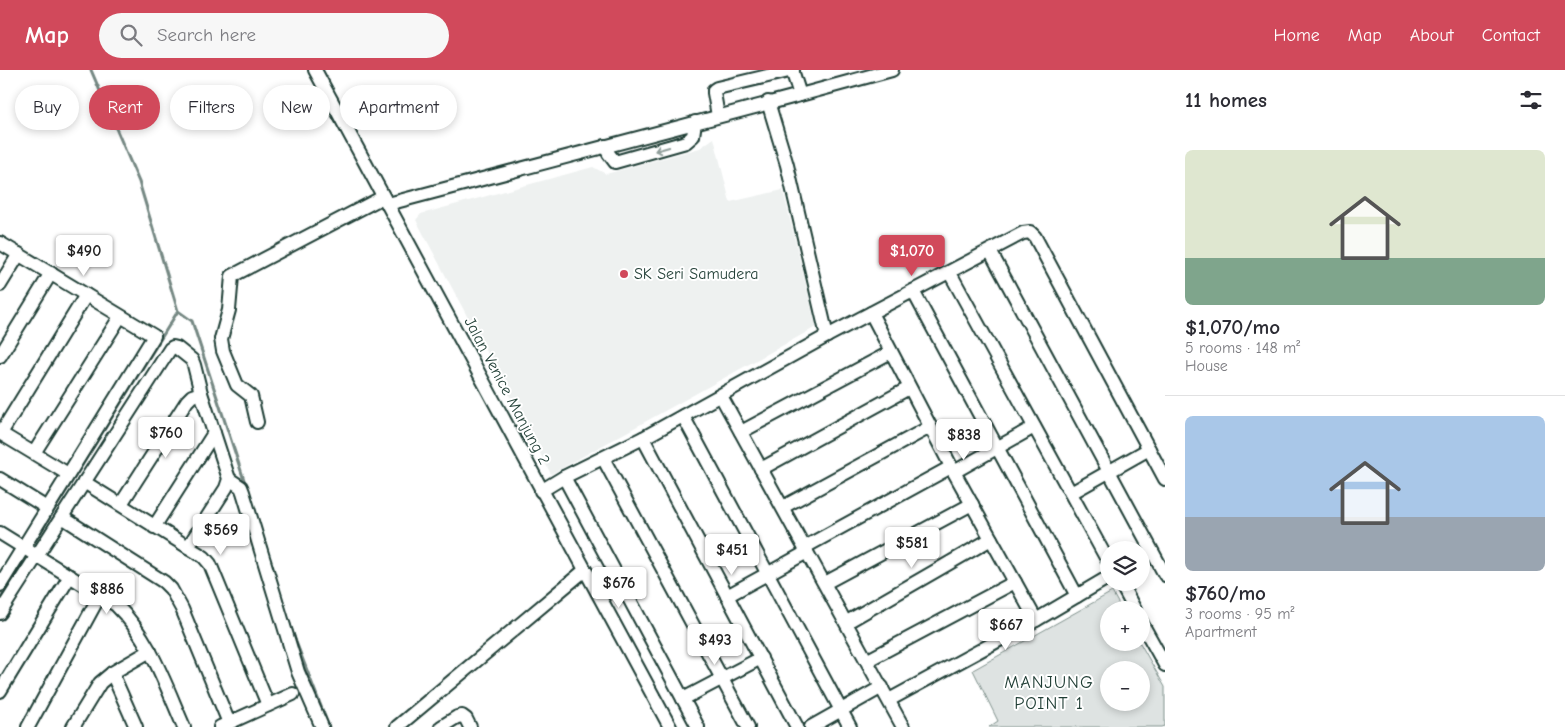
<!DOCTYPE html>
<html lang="en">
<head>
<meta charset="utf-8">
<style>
  :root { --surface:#fff; --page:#f7f7f7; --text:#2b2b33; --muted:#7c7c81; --line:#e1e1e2; --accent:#d1495b }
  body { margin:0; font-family:"Comic Neue",sans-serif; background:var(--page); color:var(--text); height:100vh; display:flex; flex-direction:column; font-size:19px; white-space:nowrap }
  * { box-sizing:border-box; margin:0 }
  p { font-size:16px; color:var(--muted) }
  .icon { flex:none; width:28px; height:28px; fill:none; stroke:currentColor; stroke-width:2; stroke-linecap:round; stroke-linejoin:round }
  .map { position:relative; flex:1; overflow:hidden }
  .details { display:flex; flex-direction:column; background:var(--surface); width:400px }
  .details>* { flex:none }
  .top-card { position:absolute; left:15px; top:15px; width:475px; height:45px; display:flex; gap:10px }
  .buttons { position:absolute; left:1100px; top:471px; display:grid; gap:10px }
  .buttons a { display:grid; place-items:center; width:50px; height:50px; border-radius:50%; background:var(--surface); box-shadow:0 2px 8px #0003; font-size:25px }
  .price { position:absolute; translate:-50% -42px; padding:0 11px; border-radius:5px; background:#fff; color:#222; font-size:16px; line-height:32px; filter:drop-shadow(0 1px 2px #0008) }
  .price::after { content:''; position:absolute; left:50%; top:30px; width:15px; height:11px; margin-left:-8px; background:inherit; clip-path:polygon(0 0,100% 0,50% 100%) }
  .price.current { background:var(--accent); color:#fff }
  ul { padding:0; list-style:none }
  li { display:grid; align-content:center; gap:10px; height:265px; padding:0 20px }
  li+li { border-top:1px solid var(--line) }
  li span { display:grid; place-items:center; height:155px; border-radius:8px; color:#555 }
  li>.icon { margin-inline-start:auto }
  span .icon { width:90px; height:90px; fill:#fffc; stroke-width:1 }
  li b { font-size:21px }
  h2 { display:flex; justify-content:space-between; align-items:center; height:60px; padding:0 20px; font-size:21px }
  .pill { padding:0 18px; border-radius:22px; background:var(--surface); box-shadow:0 2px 8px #0003; font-size:18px; line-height:45px }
  .pill.current { background:var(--accent); color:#fff }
  header { display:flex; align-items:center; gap:30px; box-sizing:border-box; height:70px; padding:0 25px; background:var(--accent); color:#fff }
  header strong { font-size:24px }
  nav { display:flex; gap:28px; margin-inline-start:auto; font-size:18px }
  .search { width:350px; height:45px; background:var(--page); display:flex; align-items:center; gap:12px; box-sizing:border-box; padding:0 18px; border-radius:28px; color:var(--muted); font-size:19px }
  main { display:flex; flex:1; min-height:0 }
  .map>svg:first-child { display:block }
  .built { fill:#eef1f0 }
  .green { fill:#dee3e2; stroke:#7e908b; fill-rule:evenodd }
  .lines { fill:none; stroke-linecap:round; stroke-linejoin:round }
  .stream { stroke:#758883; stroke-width:3 }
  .minor-casing { stroke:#1f3d34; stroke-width:16 }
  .minor { stroke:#fff; stroke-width:12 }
  .oneway { stroke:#8f9e9a }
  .poi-dot { fill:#d1495b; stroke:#fff; stroke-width:2 }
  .labels { text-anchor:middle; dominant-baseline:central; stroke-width:4; stroke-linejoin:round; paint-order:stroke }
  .poi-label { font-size:16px; fill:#1f3d34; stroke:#fff; text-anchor:start }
  .street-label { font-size:16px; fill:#1f3d34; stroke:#fff }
  .neighbourhood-label { font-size:18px; letter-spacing:1px; fill:#1f3d34; stroke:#fff }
</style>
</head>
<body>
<header>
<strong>Map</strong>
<div class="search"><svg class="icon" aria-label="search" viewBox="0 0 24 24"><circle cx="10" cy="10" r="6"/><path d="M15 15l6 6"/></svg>Search here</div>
<nav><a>Home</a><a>Map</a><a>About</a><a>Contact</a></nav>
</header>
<main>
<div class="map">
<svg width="1165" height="657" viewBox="0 0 1165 657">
  <rect width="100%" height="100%" fill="#fff"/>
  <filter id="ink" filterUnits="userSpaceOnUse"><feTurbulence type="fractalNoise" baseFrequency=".02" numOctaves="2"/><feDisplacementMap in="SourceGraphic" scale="10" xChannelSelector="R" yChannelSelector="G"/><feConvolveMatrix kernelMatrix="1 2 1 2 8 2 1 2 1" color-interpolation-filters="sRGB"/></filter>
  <g filter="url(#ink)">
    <path class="built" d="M714,68l16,64 53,-12 33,137 -265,147 -135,-254 5,-6 172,-47 13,7 94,-26z"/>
    <path class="green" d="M1112,522l10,18h-13v32l31,1 25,44v39l-3,1h-173l9,-6 -25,-51zM1109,600h32v32h-32z"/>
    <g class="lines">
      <g class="stream">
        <path d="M91,0l48,112 39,129 14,10 53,162"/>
        <path d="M35,471l143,-230"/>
        <path d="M0,528l23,-37"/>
        <path d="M286,543l10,29 33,85"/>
      </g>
      <g class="minor-casing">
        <g id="minor">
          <path d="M315,0l355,657"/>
          <path d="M800,25l92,-25"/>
          <path d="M768,32l19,63 40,171"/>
          <path d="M718,46l-4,-23v-3l3,-2 76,-18"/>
          <path d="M605,76l4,8 6,8 71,-20 7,-6 2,-14"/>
          <path d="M388,134l412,-109 -8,-25"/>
          <path d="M0,173l154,93 -154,249"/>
          <path d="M990,181l175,324"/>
          <path d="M950,203l159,290"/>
          <path d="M0,215l19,-31"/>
          <path d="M913,221l164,305"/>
          <path d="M871,243l83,159 82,148"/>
          <path d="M0,286l51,-83"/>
          <path d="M721,326l182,331"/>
          <path d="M683,346l167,311"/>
          <path d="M257,352l-6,-26 -14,-11 -14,-34 -2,-12 8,-29 3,-34 151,-79"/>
          <path d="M741,362l150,-80"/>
          <path d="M0,363l68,41"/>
          <path d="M1,363l85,-138"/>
          <path d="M643,368l154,289"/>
          <path d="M34,383l86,-136"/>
          <path d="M603,388l145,269"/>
          <path d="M761,399l148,-81"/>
          <path d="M954,402l80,-45"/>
          <path d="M564,407l134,250"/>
          <path d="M0,409l47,29"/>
          <path d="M229,409l12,8 2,5 55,180 24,55"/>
          <path d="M84,412l120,75 6,7 58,141"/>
          <path d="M541,421l23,-14 79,-39 184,-102 196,-103 7,-1 5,5 130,242"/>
          <path d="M1071,423l78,-44"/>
          <path d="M121,434l66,-103 5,-5 9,-3"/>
          <path d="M783,437l147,-80"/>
          <path d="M62,447l102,65 7,7 11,20 47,114"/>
          <path d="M154,457l60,-94"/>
          <path d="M0,463l116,72c34,33 49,79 68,122"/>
          <path d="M805,477l146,-80"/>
          <path d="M1120,512l15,28"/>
          <path d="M825,513l147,-79"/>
          <path d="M727,526l80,-44"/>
          <path d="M0,543l170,-264 3,-2 4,1 15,12 2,5 7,28 28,86 -3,9 -38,59"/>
          <path d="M847,552l144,-83"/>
          <path d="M1141,552l24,43"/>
          <path d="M868,590l147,-78"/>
          <path d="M112,603l24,54"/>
          <path d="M0,621l70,-115"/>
          <path d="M683,629l78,-41"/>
          <path d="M889,630l147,-80 73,-43"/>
          <path d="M28,657l72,-132"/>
          <path d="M73,657l27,-44 12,-10 38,-22"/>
          <path d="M220,657l73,-33"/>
          <path d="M397,657l188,-157"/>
          <path d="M441,657l16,-10 5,-1 4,3 4,8"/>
          <path d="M811,657l71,-40"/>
        </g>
      </g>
      <use href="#minor" class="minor"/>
    </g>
    <defs><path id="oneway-shaft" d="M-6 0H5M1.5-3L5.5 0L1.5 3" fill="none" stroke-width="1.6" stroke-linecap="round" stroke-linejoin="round" transform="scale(1.25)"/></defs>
    <use class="oneway" href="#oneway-shaft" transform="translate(662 79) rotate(164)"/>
  </g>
  <circle class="poi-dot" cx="624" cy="204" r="5"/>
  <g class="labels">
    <g class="poi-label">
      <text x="634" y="204">SK Seri Samudera</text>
    </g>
    <g class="street-label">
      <text transform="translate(507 321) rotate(62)">Jalan Venice Manjung 2</text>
    </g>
    <g class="neighbourhood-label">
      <text x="1049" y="612">MANJUNG<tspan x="1049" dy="21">POINT 1</tspan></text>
    </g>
  </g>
</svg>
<div class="buttons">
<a><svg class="icon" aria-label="layers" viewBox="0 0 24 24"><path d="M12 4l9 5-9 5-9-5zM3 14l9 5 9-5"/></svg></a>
<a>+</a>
<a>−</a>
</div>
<b class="price" style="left:84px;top:207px">$490</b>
<b class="price current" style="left:912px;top:207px">$1,070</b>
<b class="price" style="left:166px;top:389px">$760</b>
<b class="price" style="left:964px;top:391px">$838</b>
<b class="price" style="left:221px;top:486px">$569</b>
<b class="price" style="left:912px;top:499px">$581</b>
<b class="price" style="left:732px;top:506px">$451</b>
<b class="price" style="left:619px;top:539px">$676</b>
<b class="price" style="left:107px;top:545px">$886</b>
<b class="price" style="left:1006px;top:581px">$667</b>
<b class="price" style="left:715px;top:596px">$493</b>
<div class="top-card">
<a class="pill">Buy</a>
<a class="pill current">Rent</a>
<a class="pill">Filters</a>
<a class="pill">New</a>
<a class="pill">Apartment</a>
</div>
</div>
<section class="details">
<h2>11 homes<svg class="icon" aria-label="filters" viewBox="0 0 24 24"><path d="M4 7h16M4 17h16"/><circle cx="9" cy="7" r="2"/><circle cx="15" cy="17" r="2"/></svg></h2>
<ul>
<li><span style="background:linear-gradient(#dfe7d0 70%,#7fa58c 0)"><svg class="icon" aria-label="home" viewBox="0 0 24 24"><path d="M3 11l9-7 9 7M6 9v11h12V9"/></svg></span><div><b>$1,070/mo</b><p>5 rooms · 148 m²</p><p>House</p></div></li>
<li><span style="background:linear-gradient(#a9c7e8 65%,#9aa5b1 0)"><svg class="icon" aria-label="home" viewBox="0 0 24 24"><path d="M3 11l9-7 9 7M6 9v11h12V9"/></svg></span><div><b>$760/mo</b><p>3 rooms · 95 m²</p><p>Apartment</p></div></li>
</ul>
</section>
</main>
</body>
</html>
